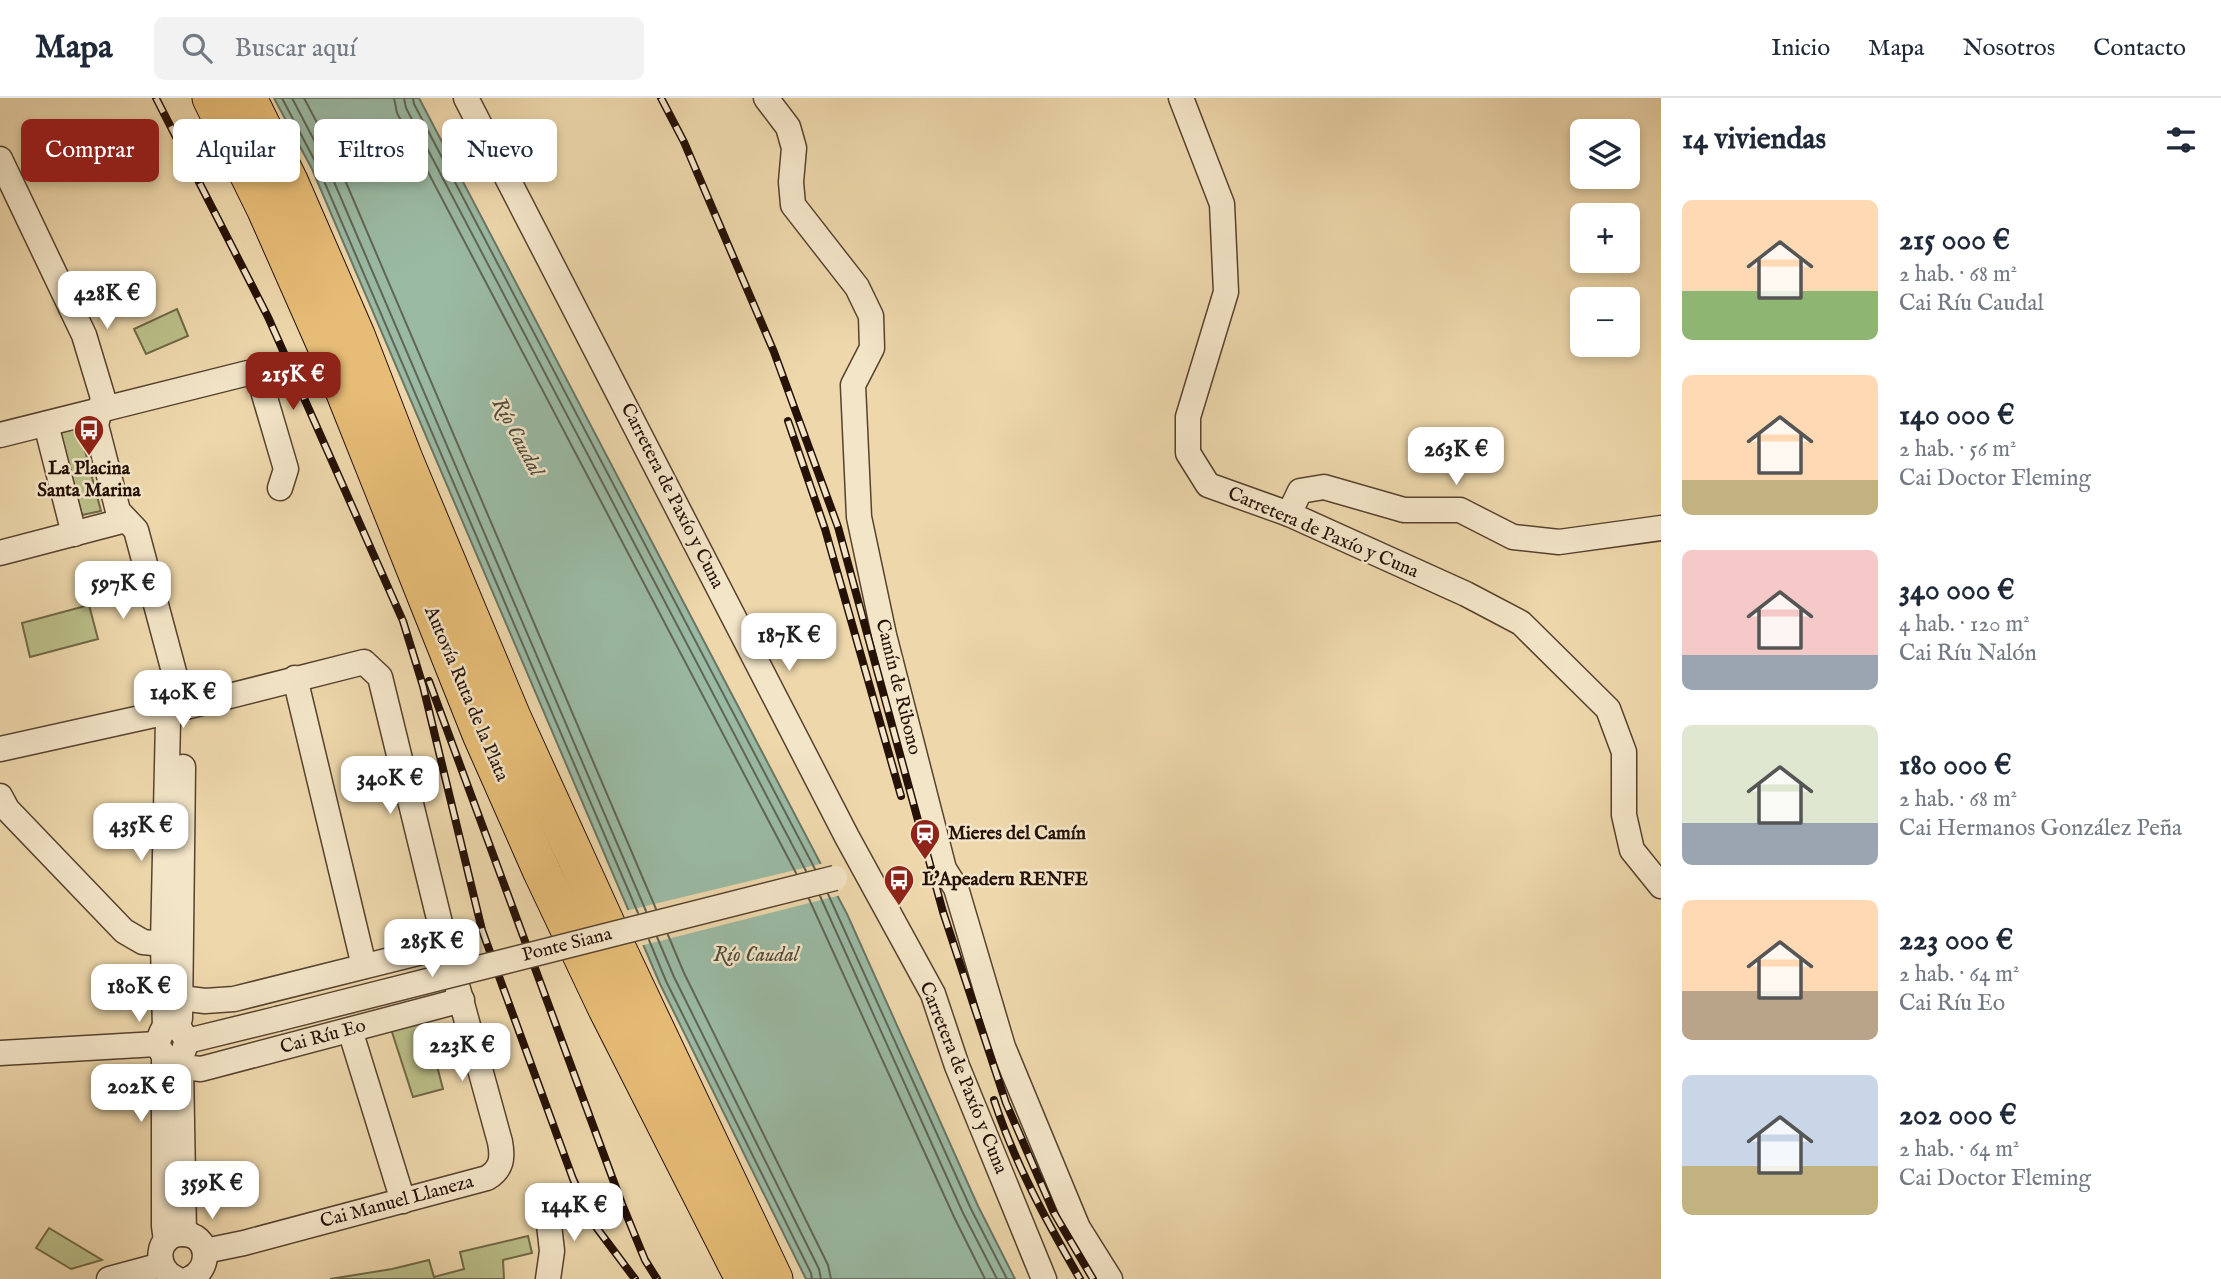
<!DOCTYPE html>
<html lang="es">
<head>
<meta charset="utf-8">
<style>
  :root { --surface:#fff; --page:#f2f2f3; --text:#1f2937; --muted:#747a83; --line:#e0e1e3; --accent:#8f2418 }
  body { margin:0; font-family:"IM FELL English",serif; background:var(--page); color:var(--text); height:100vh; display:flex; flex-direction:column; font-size:26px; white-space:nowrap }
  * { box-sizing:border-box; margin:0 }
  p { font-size:23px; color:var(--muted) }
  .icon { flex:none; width:38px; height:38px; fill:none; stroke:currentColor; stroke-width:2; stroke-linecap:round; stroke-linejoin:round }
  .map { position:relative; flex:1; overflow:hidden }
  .details { display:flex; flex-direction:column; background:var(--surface); width:560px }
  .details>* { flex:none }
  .hud { position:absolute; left:21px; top:21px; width:665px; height:63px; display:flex; gap:14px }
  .controls { position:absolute; left:1570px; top:21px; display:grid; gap:14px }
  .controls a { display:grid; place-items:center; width:70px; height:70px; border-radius:10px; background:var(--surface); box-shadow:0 4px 10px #0003; font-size:35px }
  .price { position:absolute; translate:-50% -60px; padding:0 16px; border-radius:14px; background:#fff; color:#222; font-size:23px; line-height:46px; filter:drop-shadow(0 2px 4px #0008) }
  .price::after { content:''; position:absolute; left:50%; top:42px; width:21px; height:16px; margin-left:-10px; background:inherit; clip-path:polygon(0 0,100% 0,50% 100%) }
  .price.selected { background:var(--accent); color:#fff }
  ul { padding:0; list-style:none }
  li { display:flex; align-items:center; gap:21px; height:175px; padding:0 21px }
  li span { display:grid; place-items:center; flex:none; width:196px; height:140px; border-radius:10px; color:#555 }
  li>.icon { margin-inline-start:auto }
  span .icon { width:84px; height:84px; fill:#fffc; stroke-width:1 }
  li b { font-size:30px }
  h2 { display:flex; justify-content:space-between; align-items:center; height:84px; padding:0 21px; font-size:30px }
  .chip { padding:0 24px; border-radius:10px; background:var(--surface); box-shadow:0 4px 10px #0003; font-size:24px; line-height:63px }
  .chip.selected { background:var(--accent); color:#fff }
  header { display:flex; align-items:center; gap:42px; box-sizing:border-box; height:98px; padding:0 35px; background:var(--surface); border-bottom:2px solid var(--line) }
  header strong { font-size:33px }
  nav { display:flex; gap:38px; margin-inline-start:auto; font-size:24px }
  .search { width:490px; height:63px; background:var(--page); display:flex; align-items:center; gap:18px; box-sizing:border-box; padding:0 24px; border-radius:10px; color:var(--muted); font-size:26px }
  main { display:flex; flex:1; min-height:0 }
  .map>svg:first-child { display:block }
  .green { fill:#babe88; stroke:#706847; stroke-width:2 }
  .water { fill:#9abaa4; stroke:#6b7665; stroke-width:2 }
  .pier { fill:#edd7ab }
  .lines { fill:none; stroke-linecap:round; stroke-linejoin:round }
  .shore { stroke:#606655; stroke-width:2 }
  .minor-casing { stroke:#57422f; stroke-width:27 }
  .highway-casing { stroke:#251106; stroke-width:39 }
  .minor { stroke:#f3e5c8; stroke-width:24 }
  .highway { stroke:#e6bc76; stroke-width:37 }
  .rail-casing { stroke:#251106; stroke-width:8 }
  .rail { stroke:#f3e5c8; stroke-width:5; stroke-dasharray:16; stroke-linecap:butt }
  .minor-bridge-casing { stroke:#57422f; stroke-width:27; stroke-linecap:butt }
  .minor-bridge { stroke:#f3e5c8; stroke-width:24 }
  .labels { text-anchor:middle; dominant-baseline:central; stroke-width:5; stroke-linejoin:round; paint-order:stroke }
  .poi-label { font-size:19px; font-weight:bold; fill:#251106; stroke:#f3e5c8; text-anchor:start }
  .street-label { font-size:19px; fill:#251106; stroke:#f3e5c8 }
  .water-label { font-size:21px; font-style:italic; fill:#4e4c3d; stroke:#f3e5c8 }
</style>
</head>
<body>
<header>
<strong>Mapa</strong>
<div class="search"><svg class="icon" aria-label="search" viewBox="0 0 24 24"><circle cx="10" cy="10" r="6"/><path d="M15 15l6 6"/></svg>Buscar aquí</div>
<nav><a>Inicio</a><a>Mapa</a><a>Nosotros</a><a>Contacto</a></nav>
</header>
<main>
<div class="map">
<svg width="1661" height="1181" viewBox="0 0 1661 1181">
  <rect width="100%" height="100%" fill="#edd7ab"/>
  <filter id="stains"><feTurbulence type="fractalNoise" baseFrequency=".00286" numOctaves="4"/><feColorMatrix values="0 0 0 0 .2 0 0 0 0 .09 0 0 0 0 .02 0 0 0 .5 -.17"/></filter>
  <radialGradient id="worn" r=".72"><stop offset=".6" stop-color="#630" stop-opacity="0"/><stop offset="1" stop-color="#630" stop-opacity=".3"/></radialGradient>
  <g class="green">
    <path d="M177,211l11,27 -42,18 -12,-25z"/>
    <path d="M79,330l22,83 -19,4 -22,-82z"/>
    <path d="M89,507l9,34 -68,18 -8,-34z"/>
    <path d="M425,922l18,69 -30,8 -22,-68z"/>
    <path d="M49,1130l53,32 -31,9 -35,-21z"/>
    <path d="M528,1138l4,17 -29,7 1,19h-174l62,-10 37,-9 5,17 30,-8 -4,-17z"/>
  </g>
  <path class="water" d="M274,0h145l428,816 131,292 37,73h-209l-146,-295 -348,-815z"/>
  <path class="pier" d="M824,765l17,32 -201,51 -15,-35z"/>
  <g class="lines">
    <g class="shore">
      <path d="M282,0l36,69 320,746"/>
      <path d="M292,0l34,65 320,748"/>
      <path d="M304,0l32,61 320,750"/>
      <path d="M394,0l3,15 399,760"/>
      <path d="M404,0l2,10 400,763"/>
      <path d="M413,0l1,6 401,765"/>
      <path d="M828,796l143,315 36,70"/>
      <path d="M820,798l143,317 34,66"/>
      <path d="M809,801l145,318 31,62"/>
      <path d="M668,837l16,38 144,292 3,14"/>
      <path d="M657,839l17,40 145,292 2,10"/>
      <path d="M649,842l17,41 145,292 1,6"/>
    </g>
    <g class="minor-casing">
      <g id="minor">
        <path d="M466,0l381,739 86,157 24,72 87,213"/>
        <path d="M766,0l22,29 6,21 -3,34 2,23 64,82 14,29 1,32 -19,37 6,132 25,118 60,234 12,19 47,159 75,181 32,51"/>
        <path d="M1181,0l41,106 4,88 -38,125v36l20,32 81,29 177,80 55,29 87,86 16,43v63l8,35 29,36"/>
        <path d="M0,61l84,176 19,63 -7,27 22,86 18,19 45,168 -13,23 -5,223 2,85"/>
        <path d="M46,326l28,110"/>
        <path d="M0,337l248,-62 10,1 28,95 -6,19"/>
        <path d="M1289,416l11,-23 24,-4 80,23h56l53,27 46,5 102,-14"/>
        <path d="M0,455l126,-33"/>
        <path d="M295,580l69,288"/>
        <path d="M0,651l154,-34 210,-53 16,15 61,250 59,215c3,16 2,27 -13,36l-243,65 -39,8"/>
        <path d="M0,698l7,13 117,122 19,11 20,2"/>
        <path d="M181,900l24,3 29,-2 212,-53"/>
        <path d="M180,920l3,-251"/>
        <path d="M350,932l53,171"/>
        <path d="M187,943l90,-22"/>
        <path d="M0,955l157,-9"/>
        <path d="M181,969l20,2 261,-69"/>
        <path d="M547,1109l5,44 -4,28"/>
        <path d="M166,1143l-2,-15v-170l-7,-12 5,-13 8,-4 10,2 7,12 -5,14 -1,12 3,167"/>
        <path d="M109,1181l52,-14"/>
        <path d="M177,1181c-24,-9 -22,-46 6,-45 27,0 29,36 6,45"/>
      </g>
    </g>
    <g class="highway-casing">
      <g id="highway">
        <path d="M211,0l55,112 61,138 154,386 61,138 65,137 137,270"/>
        <path d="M248,0l42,85 66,152 48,124 108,258 107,235 155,327"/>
      </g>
    </g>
    <use href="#minor" class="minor"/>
    <use href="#highway" class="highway"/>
    <g class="rail-casing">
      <g id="rail">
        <path d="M156,0l112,219 135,304 20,65 59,244 91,249 23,48 39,52"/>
        <path d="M661,0l23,44 90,210 64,175 105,385 63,191 48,110 39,66"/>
        <path d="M788,323l37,108 76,267"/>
        <path d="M429,583l193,523 23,56 12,19"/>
        <path d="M994,1002c21,64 53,122 86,179"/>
      </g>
    </g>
    <use href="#rail" class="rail"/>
    <g class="minor-bridge-casing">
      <path id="minor-bridge" d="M277,921l558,-141"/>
    </g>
    <use href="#minor-bridge" class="minor-bridge"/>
  </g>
  <defs>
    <g id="bus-pin" transform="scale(1.575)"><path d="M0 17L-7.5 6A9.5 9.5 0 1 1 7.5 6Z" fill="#8f2418" stroke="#f3e5c8"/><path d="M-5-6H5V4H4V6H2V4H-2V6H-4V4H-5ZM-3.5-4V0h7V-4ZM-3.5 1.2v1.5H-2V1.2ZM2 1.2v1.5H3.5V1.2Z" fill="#fff"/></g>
    <g id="station-pin" transform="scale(1.575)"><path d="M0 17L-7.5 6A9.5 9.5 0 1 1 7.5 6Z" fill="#8f2418" stroke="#f3e5c8"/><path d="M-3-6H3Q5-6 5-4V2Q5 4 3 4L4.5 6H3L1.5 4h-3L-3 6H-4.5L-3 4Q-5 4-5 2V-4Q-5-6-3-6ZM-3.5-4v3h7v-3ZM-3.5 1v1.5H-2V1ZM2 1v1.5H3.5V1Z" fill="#fff"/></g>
  </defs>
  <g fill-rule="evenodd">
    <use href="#bus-pin" x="89" y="332"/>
    <use href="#station-pin" x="925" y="736"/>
    <use href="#bus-pin" x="899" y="782"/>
  </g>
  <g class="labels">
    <g class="poi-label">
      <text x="89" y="371" text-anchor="middle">La Placina<tspan x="89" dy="22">Santa Marina</tspan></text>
      <text x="948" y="736">Mieres del Camín</text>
      <text x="922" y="782">L'Apeaderu RENFE</text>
    </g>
    <g class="street-label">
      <text transform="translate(672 398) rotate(63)">Carretera de Paxío y Cuna</text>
      <text transform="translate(1323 435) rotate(23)">Carretera de Paxío y Cuna</text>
      <text transform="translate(898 589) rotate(76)">Camín de Ribono</text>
      <text transform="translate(466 596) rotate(67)">Autovía Ruta de la Plata</text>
      <text transform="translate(567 847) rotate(-14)">Ponte Siana</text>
      <text transform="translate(323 939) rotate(-15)">Cai Ríu Eo</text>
      <text transform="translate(963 980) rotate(68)">Carretera de Paxío y Cuna</text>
      <text transform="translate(397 1104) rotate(-15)">Cai Manuel Llaneza</text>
    </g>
    <g class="water-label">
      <text transform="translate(517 339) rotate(62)">Río Caudal</text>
      <text x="756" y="857">Río Caudal</text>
    </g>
  </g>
  <rect width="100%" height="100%" filter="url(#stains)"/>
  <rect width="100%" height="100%" fill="url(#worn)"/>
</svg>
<div class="controls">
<a><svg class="icon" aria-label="layers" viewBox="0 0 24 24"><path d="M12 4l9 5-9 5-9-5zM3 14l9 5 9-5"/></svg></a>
<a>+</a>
<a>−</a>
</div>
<b class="price" style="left:107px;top:233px">428K €</b>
<b class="price selected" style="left:293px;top:314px">215K €</b>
<b class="price" style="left:1456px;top:389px">263K €</b>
<b class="price" style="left:123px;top:523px">597K €</b>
<b class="price" style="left:789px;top:575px">187K €</b>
<b class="price" style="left:183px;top:632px">140K €</b>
<b class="price" style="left:390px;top:718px">340K €</b>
<b class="price" style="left:141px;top:765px">435K €</b>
<b class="price" style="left:432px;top:881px">285K €</b>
<b class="price" style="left:139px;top:926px">180K €</b>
<b class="price" style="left:462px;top:985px">223K €</b>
<b class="price" style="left:141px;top:1026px">202K €</b>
<b class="price" style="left:212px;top:1123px">359K €</b>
<b class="price" style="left:574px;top:1145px">144K €</b>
<div class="hud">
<a class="chip selected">Comprar</a>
<a class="chip">Alquilar</a>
<a class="chip">Filtros</a>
<a class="chip">Nuevo</a>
</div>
</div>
<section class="details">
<h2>14 viviendas<svg class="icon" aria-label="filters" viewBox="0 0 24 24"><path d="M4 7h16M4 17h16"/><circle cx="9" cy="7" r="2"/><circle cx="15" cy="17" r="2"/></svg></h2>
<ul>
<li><span style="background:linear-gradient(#ffd9b3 65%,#8fb573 0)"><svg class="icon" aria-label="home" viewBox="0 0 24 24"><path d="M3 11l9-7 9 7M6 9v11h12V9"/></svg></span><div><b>215 000 €</b><p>2 hab. · 68 m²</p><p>Cai Ríu Caudal</p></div></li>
<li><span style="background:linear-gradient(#ffd9b3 75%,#c2b280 0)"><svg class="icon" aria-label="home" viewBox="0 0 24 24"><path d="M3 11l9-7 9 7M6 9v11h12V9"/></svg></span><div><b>140 000 €</b><p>2 hab. · 56 m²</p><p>Cai Doctor Fleming</p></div></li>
<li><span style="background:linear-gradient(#f6c9c9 75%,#9aa5b1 0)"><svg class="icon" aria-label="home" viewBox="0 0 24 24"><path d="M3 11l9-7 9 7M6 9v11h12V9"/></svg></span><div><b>340 000 €</b><p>4 hab. · 120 m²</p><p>Cai Ríu Nalón</p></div></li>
<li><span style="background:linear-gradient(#dfe7d0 70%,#9aa5b1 0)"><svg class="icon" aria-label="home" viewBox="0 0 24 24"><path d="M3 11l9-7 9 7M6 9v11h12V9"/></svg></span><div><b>180 000 €</b><p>2 hab. · 68 m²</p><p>Cai Hermanos González Peña</p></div></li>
<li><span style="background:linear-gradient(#ffd9b3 65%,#b9a48a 0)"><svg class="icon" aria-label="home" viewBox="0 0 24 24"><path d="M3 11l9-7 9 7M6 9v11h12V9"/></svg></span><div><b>223 000 €</b><p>2 hab. · 64 m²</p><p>Cai Ríu Eo</p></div></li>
<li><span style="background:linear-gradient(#c9d6e8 65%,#c2b280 0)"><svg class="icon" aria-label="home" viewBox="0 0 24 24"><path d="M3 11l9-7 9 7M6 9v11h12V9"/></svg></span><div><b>202 000 €</b><p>2 hab. · 64 m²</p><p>Cai Doctor Fleming</p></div></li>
</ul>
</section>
</main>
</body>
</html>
